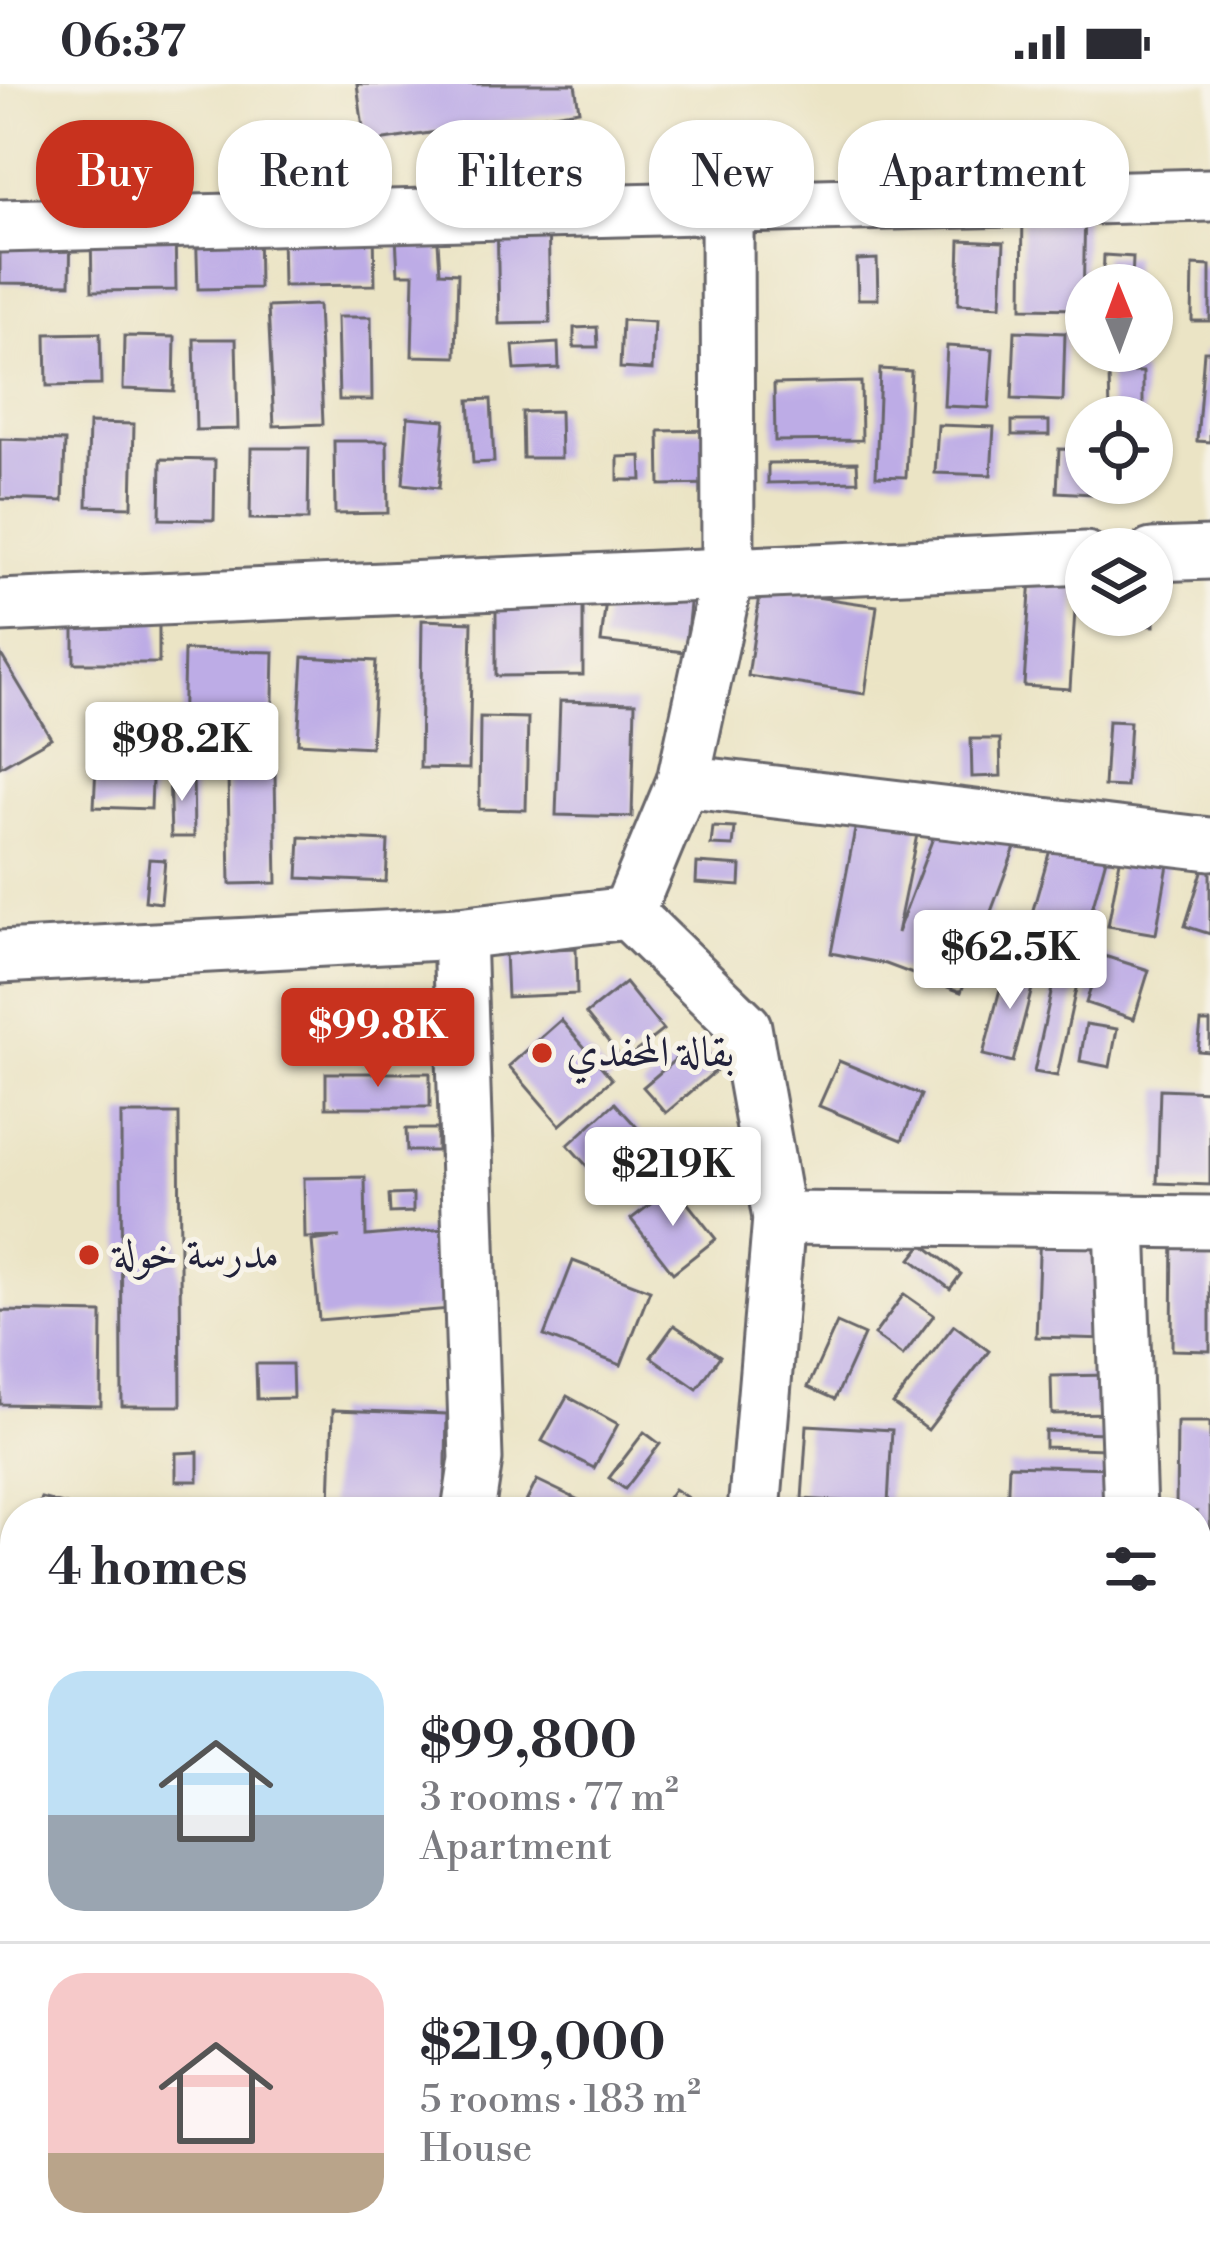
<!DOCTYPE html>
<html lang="en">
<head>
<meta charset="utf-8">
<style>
  :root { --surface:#fff; --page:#f2f2f3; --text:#2b2b33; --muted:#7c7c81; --line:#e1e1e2; --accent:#c8321e }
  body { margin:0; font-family:"Libre Bodoni",Amiri,serif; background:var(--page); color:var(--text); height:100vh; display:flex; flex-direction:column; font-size:45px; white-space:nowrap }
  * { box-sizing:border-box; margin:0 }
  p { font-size:39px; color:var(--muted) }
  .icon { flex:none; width:66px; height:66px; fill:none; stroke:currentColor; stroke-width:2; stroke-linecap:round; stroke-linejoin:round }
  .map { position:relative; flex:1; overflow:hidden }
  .side { position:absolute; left:0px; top:1413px; width:1212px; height:771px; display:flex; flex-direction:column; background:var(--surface); border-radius:48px 48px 0 0; box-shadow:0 3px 9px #0004 }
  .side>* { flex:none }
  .top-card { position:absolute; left:36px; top:36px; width:1140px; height:108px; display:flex; gap:24px }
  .needle { width:78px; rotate:359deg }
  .controls { position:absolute; left:1065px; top:180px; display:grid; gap:24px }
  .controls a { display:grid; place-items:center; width:108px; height:108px; border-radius:50%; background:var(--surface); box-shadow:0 3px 9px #0004; font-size:60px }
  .price { position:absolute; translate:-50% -102px; padding:0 27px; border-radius:12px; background:#fff; color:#222; font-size:39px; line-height:78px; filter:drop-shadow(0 3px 6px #0008) }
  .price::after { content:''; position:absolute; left:50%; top:72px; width:36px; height:27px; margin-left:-18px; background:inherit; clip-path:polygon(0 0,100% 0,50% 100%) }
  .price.current { background:var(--accent); color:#fff }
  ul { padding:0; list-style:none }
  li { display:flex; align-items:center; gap:36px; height:300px; padding:0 48px }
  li+li { border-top:3px solid var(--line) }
  li span { display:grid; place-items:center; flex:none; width:336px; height:240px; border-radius:36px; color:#555 }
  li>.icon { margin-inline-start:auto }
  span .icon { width:144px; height:144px; fill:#fffc; stroke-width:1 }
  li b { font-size:51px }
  h2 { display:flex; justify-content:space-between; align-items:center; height:144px; padding:0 48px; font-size:51px }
  .pill { padding:0 42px; border-radius:48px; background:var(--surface); box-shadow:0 3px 9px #0004; font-size:42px; line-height:108px }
  .pill.current { background:var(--accent); color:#fff }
  .status { display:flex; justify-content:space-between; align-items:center; height:84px; padding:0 60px; background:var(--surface); direction:ltr }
  .status svg { height:33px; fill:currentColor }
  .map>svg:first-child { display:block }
  .building { fill:#bdace6 }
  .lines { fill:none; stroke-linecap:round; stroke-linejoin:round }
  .street-casing { stroke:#68666b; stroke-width:57 }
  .street { stroke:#fff; stroke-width:51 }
  .poi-dot { fill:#c8321e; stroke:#f7f3e8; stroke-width:4.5 }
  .labels { text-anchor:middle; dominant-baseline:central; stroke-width:10; stroke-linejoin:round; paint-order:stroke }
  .poi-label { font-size:42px; fill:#22223b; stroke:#f7f3e8; text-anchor:start }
</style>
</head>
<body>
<div class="status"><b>06:37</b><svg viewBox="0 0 49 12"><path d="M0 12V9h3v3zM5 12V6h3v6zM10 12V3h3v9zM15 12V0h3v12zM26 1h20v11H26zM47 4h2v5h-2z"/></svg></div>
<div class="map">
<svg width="1210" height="2182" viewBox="0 0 1210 2182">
  <rect width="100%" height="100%" fill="#f7f3e8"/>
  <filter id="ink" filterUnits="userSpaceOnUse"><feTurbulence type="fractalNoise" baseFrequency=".00833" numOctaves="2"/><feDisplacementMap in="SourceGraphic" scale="24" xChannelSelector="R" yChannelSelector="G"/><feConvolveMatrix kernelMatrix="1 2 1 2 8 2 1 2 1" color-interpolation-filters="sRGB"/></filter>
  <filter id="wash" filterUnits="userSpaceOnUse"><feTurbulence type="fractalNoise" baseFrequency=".004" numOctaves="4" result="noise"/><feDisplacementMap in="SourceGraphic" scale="48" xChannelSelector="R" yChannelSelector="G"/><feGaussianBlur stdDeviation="2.7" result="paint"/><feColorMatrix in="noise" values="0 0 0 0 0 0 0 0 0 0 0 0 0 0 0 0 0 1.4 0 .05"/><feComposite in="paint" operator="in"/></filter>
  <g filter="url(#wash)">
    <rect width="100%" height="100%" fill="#ebe4c5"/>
    <g id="blocks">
      <g class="building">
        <path d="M357,0h218l4,26 -214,33z"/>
        <path d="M435,112l5,76 18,1 -2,84 -44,-1 2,-82h-16l-4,-75z"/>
        <path d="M1023,119h62l-2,106 -61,-1z"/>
        <path d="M548,125l2,114 -51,1 -2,-114z"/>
        <path d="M0,136l71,1 -1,63 -70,-1z"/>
        <path d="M258,137l1,67 -61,1 -2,-67z"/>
        <path d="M175,139l1,67 -84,1 -1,-67z"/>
        <path d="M374,144l1,57 -92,1 -1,-56z"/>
        <path d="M960,156l44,2 -3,64 -43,-2z"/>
        <path d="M1104,171l29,2 -1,28h-29z"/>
        <path d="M877,175l1,40h-20l-1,-39z"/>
        <path d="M1193,181l17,1v55h-18z"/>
        <path d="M318,221l5,119 -49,2 -6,-119z"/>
        <path d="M337,233h34l1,83h-33z"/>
        <path d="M622,236l32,2 -2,48 -32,-2z"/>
        <path d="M597,243l1,20h-24v-19z"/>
        <path d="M1015,247l50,2 -2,68 -51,-2z"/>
        <path d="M100,249l1,52 -54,1 -1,-52z"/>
        <path d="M124,252l51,1 -1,54 -51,-2z"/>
        <path d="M194,255h42l2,90 -42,1z"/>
        <path d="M558,259l1,25 -44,2 -2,-24z"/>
        <path d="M947,262l46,3 -4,59 -45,-2z"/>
        <path d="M1204,267h6v91l-13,-1z"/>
        <path d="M880,285l31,2 -5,106 -30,-1z"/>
        <path d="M1109,288h34v45h-33z"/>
        <path d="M861,298l1,58 -87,1 -1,-57z"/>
        <path d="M491,315l3,63 -21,1 -4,-63z"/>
        <path d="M560,327l1,47h-38l-1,-46z"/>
        <path d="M408,333l37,3 -6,68 -36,-4z"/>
        <rect x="1012" y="337" width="37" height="14"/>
        <path d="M89,339l45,1 -2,83 -45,-1z"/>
        <path d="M938,341l56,2 -3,48 -56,-2z"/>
        <path d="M717,346l1,54 -58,1 -1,-54z"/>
        <path d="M0,355l65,2 -2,60 -63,-2z"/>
        <path d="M334,357h53l1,72 -53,1z"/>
        <path d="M251,364h58l-1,72 -58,-1z"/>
        <path d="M1059,365l27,1v33h6v11l-35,-2z"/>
        <path d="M641,372l1,24h-24v-23z"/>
        <path d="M161,375l54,1 -1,60 -54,-1z"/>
        <path d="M857,378l1,19 -90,2v-20z"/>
        <path d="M1032,477l46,3 -8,125 -46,-3z"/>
        <path d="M496,479l87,1v111l-87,1z"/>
        <path d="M610,482l83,9 -8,77 -84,-10z"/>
        <path d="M761,505l116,17 -12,88 -117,-18z"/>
        <rect x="74" y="528" width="85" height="51"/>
        <path d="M1116,531h38v11l-38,-2z"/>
        <path d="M422,536l50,2 -3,147 -49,-1z"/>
        <path d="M184,566l90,2 -2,90 -90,-2z"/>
        <path d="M0,569l51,85 -51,29z"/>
        <path d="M303,573l73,4 -5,86 -73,-4z"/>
        <path d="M560,617l75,2 -3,114 -76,-2z"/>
        <path d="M480,633l48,1 -2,92 -47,-1z"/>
        <path d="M1108,637l22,1 -4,65 -22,-1z"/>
        <path d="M98,640l56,2 -3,83 -57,-2z"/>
        <path d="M971,655h29l1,37 -29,1z"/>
        <path d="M169,687h24l1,66h-23z"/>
        <path d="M275,690l2,109 -47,1 -2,-109z"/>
        <path d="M861,715l61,11 -25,123 48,-127 75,28 -59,158 -75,-28 -55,-11z"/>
        <path d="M1127,738l47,8 -18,104 -48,-8z"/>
        <path d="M1057,741l54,15 -31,113 -55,-15z"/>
        <path d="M713,743l22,1 -2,18 -22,-1z"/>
        <path d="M300,753l88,4 -2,41 -88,-4z"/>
        <path d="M1210,762v88l-25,-8z"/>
        <path d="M149,775l16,1 -4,43 -16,-2z"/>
        <path d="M697,779l44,3 -1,20 -44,-3z"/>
        <path d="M576,864l1,46 -70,3 -2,-46z"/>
        <path d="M1101,871l48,15 -15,49 -48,-16z"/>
        <path d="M1007,878l30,7 -24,93 -30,-7z"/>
        <path d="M1056,886l23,5 -22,101 -23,-4z"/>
        <path d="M625,899l38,47 -39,31 -38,-47z"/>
        <path d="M561,936l51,59 -52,46 -51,-59z"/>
        <path d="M1201,938h9v30l-12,-1z"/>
        <path d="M1086,940l31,5 -7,38 -30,-6z"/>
        <path d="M697,957l22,27 -53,45 -23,-26z"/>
        <path d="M839,977l82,34 -19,45 -83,-34z"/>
        <rect x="326" y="989" width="104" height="34"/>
        <path d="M1160,1005l50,2v94l-53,-2z"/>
        <path d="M615,1019l46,51 -47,42 -46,-51z"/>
        <path d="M121,1030h58l2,292h-59z"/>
        <path d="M406,1045h31v22h-30z"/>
        <path d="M365,1093l1,59 90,-8 7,80 -144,12 -7,-79 28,-4 -35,1 -1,-60z"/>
        <path d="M674,1102l42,53 -43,34 -42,-54z"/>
        <path d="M413,1110v18l-23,1 -1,-18z"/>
        <path d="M1041,1117l72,3 -4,135 -73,-2z"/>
        <path d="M1173,1135h37v132l-38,-1z"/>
        <path d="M923,1160l38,30 -11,15 -39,-30z"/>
        <path d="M573,1177l77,29 -29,75 -77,-29z"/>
        <path d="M904,1210l30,21 -31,41 -29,-21z"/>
        <path d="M0,1227l102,2 -1,93 -101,-2z"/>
        <path d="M837,1239l27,12 -29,64 -27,-12z"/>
        <path d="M674,1241l46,31 -23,33 -46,-32z"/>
        <path d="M954,1241l35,26 -61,79 -35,-26z"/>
        <path d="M256,1280h36l1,34 -36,1z"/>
        <path d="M1114,1291l1,38 -63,1 -1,-38z"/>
        <path d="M567,1312l51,28 -24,44 -52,-27z"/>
        <path d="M333,1326l114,4 -2,93 -115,-3z"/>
        <path d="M1177,1338h33v140h-13v-50h-21z"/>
        <path d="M807,1341l85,5 -4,74 -86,-5z"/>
        <path d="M1045,1347l61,2 -1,16 -60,-2z"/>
        <path d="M644,1348l16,12 -35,45 -16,-11z"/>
        <path d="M198,1368v29h-22v-28z"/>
        <path d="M1009,1381l100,3 -2,44h-100z"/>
        <path d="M537,1396l67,32h-83z"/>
        <path d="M674,1405l35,23h-51z"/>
        <path d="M41,1414l47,13v1h-51z"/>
        <path d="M1210,1519v33l-13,1v-33z"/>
        <path d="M15,1533v94l-15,-4v-30z"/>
        <path d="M1197,1594l13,1v107h-13z"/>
        <rect x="1197" y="1742" width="13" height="43"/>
        <path d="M1210,1810v36l-13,1v-36z"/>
        <path d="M0,1824l14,4 -13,42h-1z"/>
        <path d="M1210,1898v72h-13v-71z"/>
        <path d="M0,1927l15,5v65l-15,-6z"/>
        <path d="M168,2169h43l-5,13z"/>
        <path d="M335,2169h79l-6,13h-78z"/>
        <path d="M505,2169h100l-3,13h-101z"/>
        <path d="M690,2169h20l32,6 -1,7h-54z"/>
        <rect x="1111" y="2169" width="74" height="13"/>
        <path d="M137,2173l40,7 -1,2h-40z"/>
      </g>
    </g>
  </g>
  <g filter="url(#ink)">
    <use href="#blocks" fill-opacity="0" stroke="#68666b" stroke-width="3"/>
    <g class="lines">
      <g class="street-casing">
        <g id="street">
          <path d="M0,142l1210,-31"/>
          <path d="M1152,471l58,-2"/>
          <path d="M0,522l1086,-48"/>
          <path d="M683,697l527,63"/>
          <path d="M628,829l55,-132 45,-208 -1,-370"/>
          <path d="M628,829l117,114 34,191 -25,294"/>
          <path d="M459,849l17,526 -8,53"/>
          <path d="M0,873l459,-24 169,-20"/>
          <path d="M779,1134l431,4"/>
          <path d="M1120,1138l10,290"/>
          <path d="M0,1706l15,5"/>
          <path d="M1197,2046h13"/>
        </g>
      </g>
      <use href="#street" class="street"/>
    </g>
  </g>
  <g class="poi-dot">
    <circle cx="542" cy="969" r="12"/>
    <circle cx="89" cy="1171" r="12"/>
  </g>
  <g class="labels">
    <g class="poi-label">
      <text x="566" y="969">بقالة المحفدي</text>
      <text x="113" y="1171">مدرسة خولة</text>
    </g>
  </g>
</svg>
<div class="controls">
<a><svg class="needle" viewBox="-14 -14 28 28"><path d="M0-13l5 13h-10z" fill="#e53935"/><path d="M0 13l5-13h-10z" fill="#7c7c81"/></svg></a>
<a><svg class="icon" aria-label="locate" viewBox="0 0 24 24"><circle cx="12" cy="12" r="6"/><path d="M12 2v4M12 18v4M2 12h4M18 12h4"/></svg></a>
<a><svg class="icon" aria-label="layers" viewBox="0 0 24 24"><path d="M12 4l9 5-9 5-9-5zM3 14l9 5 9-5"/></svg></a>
</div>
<b class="price" style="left:182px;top:720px">$98.2K</b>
<b class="price" style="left:1010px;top:928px">$62.5K</b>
<b class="price current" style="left:378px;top:1006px">$99.8K</b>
<b class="price" style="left:673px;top:1145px">$219K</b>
<div class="top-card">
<a class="pill current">Buy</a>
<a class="pill">Rent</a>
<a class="pill">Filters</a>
<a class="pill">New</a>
<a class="pill">Apartment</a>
</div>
<section class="side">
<h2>4 homes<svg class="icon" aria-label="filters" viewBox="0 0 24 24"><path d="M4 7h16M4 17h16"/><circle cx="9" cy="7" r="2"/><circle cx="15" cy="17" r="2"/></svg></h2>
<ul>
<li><span style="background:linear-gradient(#bfe0f5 60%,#9aa5b1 0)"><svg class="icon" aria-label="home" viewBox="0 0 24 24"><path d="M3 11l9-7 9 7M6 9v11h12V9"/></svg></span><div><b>$99,800</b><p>3 rooms · 77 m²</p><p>Apartment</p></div></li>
<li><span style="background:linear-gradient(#f6c9c9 75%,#b9a48a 0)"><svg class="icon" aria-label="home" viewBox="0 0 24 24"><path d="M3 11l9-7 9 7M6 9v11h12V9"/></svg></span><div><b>$219,000</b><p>5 rooms · 183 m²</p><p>House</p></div></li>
</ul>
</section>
</div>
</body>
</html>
